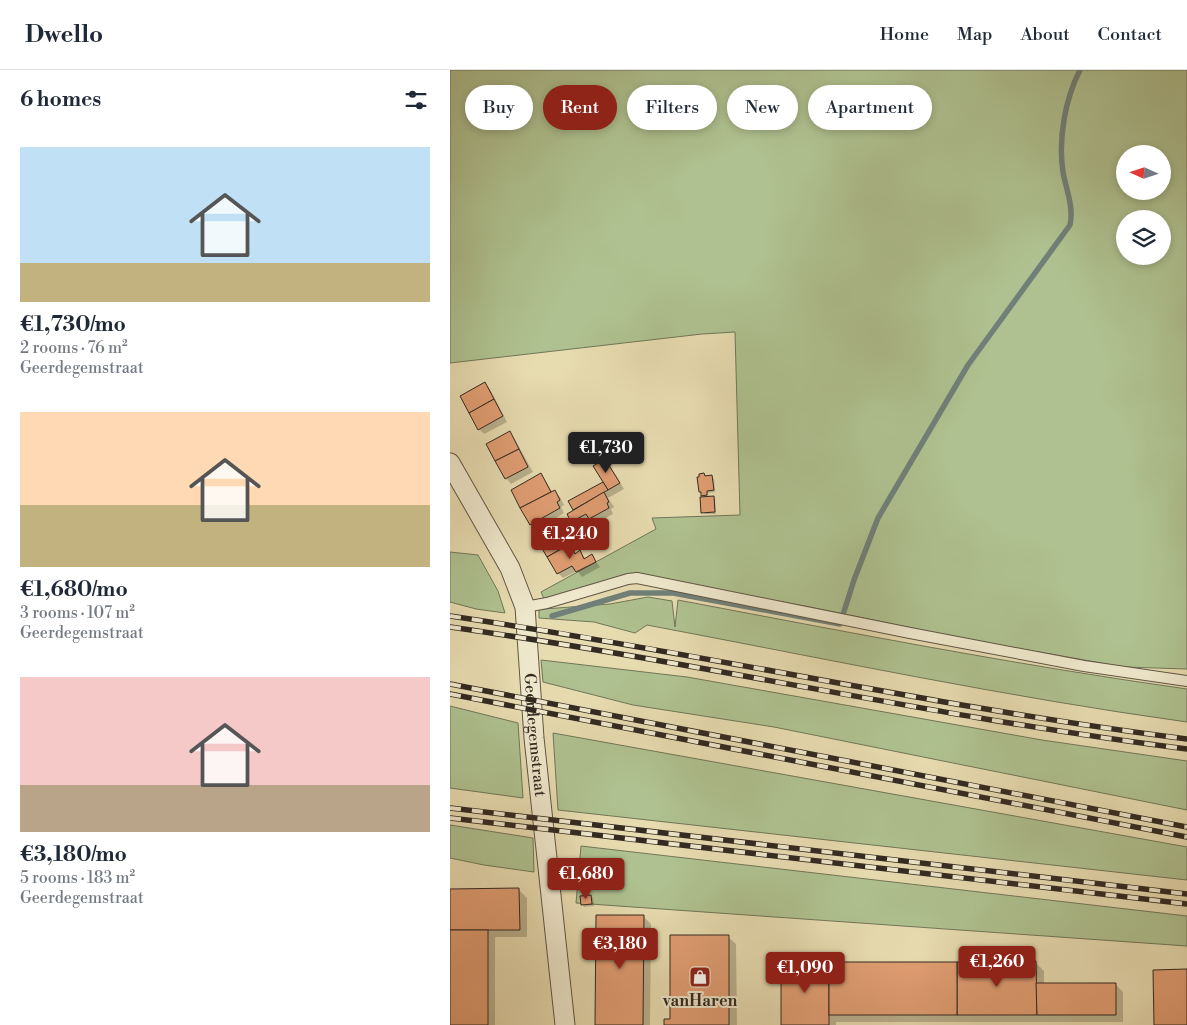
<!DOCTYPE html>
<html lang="en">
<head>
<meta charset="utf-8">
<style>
  :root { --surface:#fff; --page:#f6f6f7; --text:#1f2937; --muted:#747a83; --line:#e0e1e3; --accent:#8f2418 }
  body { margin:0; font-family:"Libre Bodoni",serif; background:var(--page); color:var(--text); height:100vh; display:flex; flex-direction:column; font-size:19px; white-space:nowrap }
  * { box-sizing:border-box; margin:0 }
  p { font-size:16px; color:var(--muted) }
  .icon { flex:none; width:28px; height:28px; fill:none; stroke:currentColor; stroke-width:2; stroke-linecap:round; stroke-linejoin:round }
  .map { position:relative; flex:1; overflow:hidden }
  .panel { display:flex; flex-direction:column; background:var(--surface); width:450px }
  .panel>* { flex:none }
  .hud { position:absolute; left:15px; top:15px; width:475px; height:45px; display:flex; gap:10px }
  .needle { width:32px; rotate:273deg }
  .controls { position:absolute; left:666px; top:75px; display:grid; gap:10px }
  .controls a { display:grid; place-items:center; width:55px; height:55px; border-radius:50%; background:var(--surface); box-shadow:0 2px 8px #0003; font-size:25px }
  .price { position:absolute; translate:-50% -42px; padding:0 11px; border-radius:5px; background:var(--accent); color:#fff; font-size:16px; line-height:32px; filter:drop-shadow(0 1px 2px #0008) }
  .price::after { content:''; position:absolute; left:50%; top:30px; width:15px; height:11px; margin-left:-8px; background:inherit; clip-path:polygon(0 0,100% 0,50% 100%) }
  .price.active { background:#222; color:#fff }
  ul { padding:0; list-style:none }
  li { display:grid; align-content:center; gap:10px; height:265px; padding:0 20px }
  li span { display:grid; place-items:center; height:155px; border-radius:0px; color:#555 }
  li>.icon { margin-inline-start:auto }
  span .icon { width:90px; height:90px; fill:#fffc; stroke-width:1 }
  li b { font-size:21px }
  h2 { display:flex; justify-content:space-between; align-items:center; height:60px; padding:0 20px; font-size:21px }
  .tag { padding:0 18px; border-radius:22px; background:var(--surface); box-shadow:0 2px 8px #0003; font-size:18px; line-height:45px }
  .tag.active { background:var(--accent); color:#fff }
  header { display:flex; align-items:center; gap:30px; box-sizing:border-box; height:70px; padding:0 25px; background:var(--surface); border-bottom:1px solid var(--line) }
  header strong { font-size:24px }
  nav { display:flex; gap:28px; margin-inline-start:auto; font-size:18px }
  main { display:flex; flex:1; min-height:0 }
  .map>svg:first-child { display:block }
  .green { fill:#afc190; stroke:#717658; fill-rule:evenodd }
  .shadow { fill:#0003 }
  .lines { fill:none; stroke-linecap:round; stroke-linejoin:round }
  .stream { stroke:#708079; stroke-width:5.5 }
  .building { fill:#e09d72; stroke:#332a21 }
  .lane-casing { stroke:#605645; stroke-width:12 }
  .street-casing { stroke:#605645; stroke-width:21 }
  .lane { stroke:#efe8cc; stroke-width:10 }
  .street { stroke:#efe8cc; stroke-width:19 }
  .rail-casing { stroke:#332a21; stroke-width:5.5 }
  .rail { stroke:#efe8cc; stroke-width:4; stroke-dasharray:11; stroke-linecap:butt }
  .labels { text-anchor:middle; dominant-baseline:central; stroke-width:4; stroke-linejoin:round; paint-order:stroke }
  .street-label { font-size:16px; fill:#332a21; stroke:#efe8cc }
  .poi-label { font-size:16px; font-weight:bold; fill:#332a21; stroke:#efe8cc }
</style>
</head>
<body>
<header>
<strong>Dwello</strong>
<nav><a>Home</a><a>Map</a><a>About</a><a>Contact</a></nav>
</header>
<main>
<section class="panel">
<h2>6 homes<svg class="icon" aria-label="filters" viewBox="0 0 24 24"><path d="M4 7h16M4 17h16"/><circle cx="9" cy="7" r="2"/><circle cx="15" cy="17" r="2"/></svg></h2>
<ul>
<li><span style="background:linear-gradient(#bfe0f5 75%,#c2b280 0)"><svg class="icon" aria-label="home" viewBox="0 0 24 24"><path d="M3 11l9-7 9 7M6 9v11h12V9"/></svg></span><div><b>€1,730/mo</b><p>2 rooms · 76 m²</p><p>Geerdegemstraat</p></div></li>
<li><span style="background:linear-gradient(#ffd9b3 60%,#c2b280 0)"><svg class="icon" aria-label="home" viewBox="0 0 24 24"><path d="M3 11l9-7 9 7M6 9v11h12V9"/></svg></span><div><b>€1,680/mo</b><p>3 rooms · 107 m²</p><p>Geerdegemstraat</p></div></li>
<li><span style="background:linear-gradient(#f6c9c9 70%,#b9a48a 0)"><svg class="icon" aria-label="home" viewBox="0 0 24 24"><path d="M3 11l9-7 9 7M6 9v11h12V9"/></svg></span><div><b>€3,180/mo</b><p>5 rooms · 183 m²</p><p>Geerdegemstraat</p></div></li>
</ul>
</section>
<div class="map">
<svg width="737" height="955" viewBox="0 0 737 955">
  <rect width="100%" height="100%" fill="#e7dbb0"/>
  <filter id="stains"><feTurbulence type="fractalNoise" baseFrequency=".004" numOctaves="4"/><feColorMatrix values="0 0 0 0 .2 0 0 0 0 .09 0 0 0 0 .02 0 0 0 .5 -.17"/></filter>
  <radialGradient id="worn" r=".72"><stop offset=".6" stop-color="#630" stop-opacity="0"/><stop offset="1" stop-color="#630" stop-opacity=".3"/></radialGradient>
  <g class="green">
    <path d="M0,0h737v599l-63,-2 -154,-27 -165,-34 -171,-31 -89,26 -4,-9 115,-63 -4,-11 88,-3 -5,-183 -33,2 -252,29zM675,84h37v37h-37zM675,149h37v37h-37z"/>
    <path d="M0,482l28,3 20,36 7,22 -29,-4 -26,-7z"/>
    <path d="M198,527l24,4 3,26 3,-27c169,32 338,65 509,89v33c-181,-25 -360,-63 -540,-97l-12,8 -41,-11 -55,-4v-8l5,-1 66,-5z"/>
    <path d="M91,590l146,17 355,63 145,21v49l-413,-83 -141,-22 -90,-23z"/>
    <path d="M0,636l68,17 5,75 -73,-10z"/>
    <path d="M103,663l634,114v33l-629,-70z"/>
    <path d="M0,755l83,13 1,34 -50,-7 -34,-7z"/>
    <path d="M131,776l606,70v30l-611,-43z"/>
  </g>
  <g class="shadow">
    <path d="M35,314l5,5 17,33 -23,12 -5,-5z"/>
    <path d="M59,363l5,5 19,34 -22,12 -5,-6z"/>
    <path d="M155,391l5,5 14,23 -16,9 6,9 -3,2 2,5 -18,10 -4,-5 -14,7 -5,-5 3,-10 -5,-9 35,-19z"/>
    <path d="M254,404l3,3h5l2,2 1,13 -7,1 1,5 4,-1 2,2 1,15h-11l-2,-2 2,-14 -5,-7z"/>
    <path d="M90,405l5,5 8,13 2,-1 5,5 4,8 -3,2 3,6 -28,17 -5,-5 -19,-35z"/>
    <path d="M114,457l5,5 9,16 -4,2 3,4 3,-2 6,7 6,-3 8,11 -18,10 -5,-6 -14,7 -5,-5z"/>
    <path d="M0,820h69l8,8v39h-32v88h-45z"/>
    <path d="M141,826l2,2 1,8 -10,1 -2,-3z"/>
    <path d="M193,846l8,8 -1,101h-54z"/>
    <path d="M278,867l8,7 1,81h-72l6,-5z"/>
    <path d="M586,893l8,8v13h71l8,8v30h-287v3h-54z"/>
  </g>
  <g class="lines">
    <path class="stream" d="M102,546l78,-23h43l167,31 14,-44 24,-62 90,-153 102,-140c4,-18 -4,-36 -7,-53 -5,-32 2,-73 17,-102"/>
  </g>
  <g class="building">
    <path d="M35,312l9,17 -25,14 -9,-17z"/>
    <path d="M44,329l9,17 -25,14 -9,-17z"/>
    <path d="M60,361l9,18 -24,12 -9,-17z"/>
    <path d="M69,379l9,18 -23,12 -10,-18z"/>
    <path d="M155,389l15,24 -12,7 -15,-24z"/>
    <path d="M91,403l10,19 -31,16 -9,-18z"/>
    <path d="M254,403l1,3 7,-1 2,15 -7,1v4l-6,1v-4h-2l-2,-15h2v-3z"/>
    <path d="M153,412l5,8 -35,20 -5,-9z"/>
    <path d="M105,420l5,10 -3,2 3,6 -30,17 -10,-17z"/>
    <path d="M154,422l5,10 -2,1 2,5 -20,11 -3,-5 -15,8 -4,-8z"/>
    <path d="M264,426l1,16 -14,1 -1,-16z"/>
    <path d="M115,455l9,17 -27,15 -10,-17z"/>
    <path d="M120,474l5,10 5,-4 4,9 8,-5 4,8 -20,10 -4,-6 -15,8 -10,-17z"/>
    <path d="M69,818l1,42h-70v-41z"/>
    <path d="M141,825l1,9 -11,1 -1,-9z"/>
    <path d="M146,845h48l-1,110h-48z"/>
    <rect x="0" y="860" width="38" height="95"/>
    <path d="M220,865h59v90h-65v-6h6z"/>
    <path d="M586,891l1,54h-80v-53z"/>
    <rect x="331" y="892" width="48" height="63"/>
    <rect x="379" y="892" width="128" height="53"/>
    <path d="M737,899v56h-33l-1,-55z"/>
    <path d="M586,913h80v32h-79z"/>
  </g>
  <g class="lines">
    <g class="lane-casing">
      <path id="lane" d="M75,537l22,-4 81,-24 9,-1 273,55 174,33 103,15"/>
    </g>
    <g class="street-casing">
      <g id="street">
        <path id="s1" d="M0,393l60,105 15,39 9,131 31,287"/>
      </g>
    </g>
    <use href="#lane" class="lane"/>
    <use href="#street" class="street"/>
    <g class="rail-casing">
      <g id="rail">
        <path d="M0,546c246,36 490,92 737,123"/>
        <path d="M0,557c247,35 490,91 737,122"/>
        <path d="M0,614l737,143"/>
        <path d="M0,624l737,143"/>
        <path d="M0,738l737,86"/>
        <path d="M0,748l737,86"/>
      </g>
    </g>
    <use href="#rail" class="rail"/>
  </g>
  <defs>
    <g id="shop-square" transform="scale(1.125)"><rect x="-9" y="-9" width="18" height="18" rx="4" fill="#8f2418" stroke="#efe8cc"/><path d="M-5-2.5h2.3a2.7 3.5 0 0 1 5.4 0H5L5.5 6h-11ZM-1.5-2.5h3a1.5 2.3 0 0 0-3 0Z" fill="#fff"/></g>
  </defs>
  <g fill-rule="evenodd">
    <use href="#shop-square" x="250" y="907"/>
  </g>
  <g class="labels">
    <g class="street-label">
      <text stroke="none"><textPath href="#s1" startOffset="291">Geerdegemstraat</textPath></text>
    </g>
    <g class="poi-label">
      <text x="250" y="931">vanHaren</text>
    </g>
  </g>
  <rect width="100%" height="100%" filter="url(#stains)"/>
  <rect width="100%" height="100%" fill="url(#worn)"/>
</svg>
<div class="controls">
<a><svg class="needle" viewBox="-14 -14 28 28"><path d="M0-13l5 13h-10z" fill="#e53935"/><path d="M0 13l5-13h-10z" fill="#747a83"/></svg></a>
<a><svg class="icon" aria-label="layers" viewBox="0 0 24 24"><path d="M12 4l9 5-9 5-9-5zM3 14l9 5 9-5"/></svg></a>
</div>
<b class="price active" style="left:156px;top:404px">€1,730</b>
<b class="price" style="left:120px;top:490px">€1,240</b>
<b class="price" style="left:136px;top:830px">€1,680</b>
<b class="price" style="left:170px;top:900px">€3,180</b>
<b class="price" style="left:547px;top:918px">€1,260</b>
<b class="price" style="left:355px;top:924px">€1,090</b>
<div class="hud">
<a class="tag">Buy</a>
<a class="tag active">Rent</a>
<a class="tag">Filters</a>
<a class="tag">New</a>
<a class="tag">Apartment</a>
</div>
</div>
</main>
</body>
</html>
